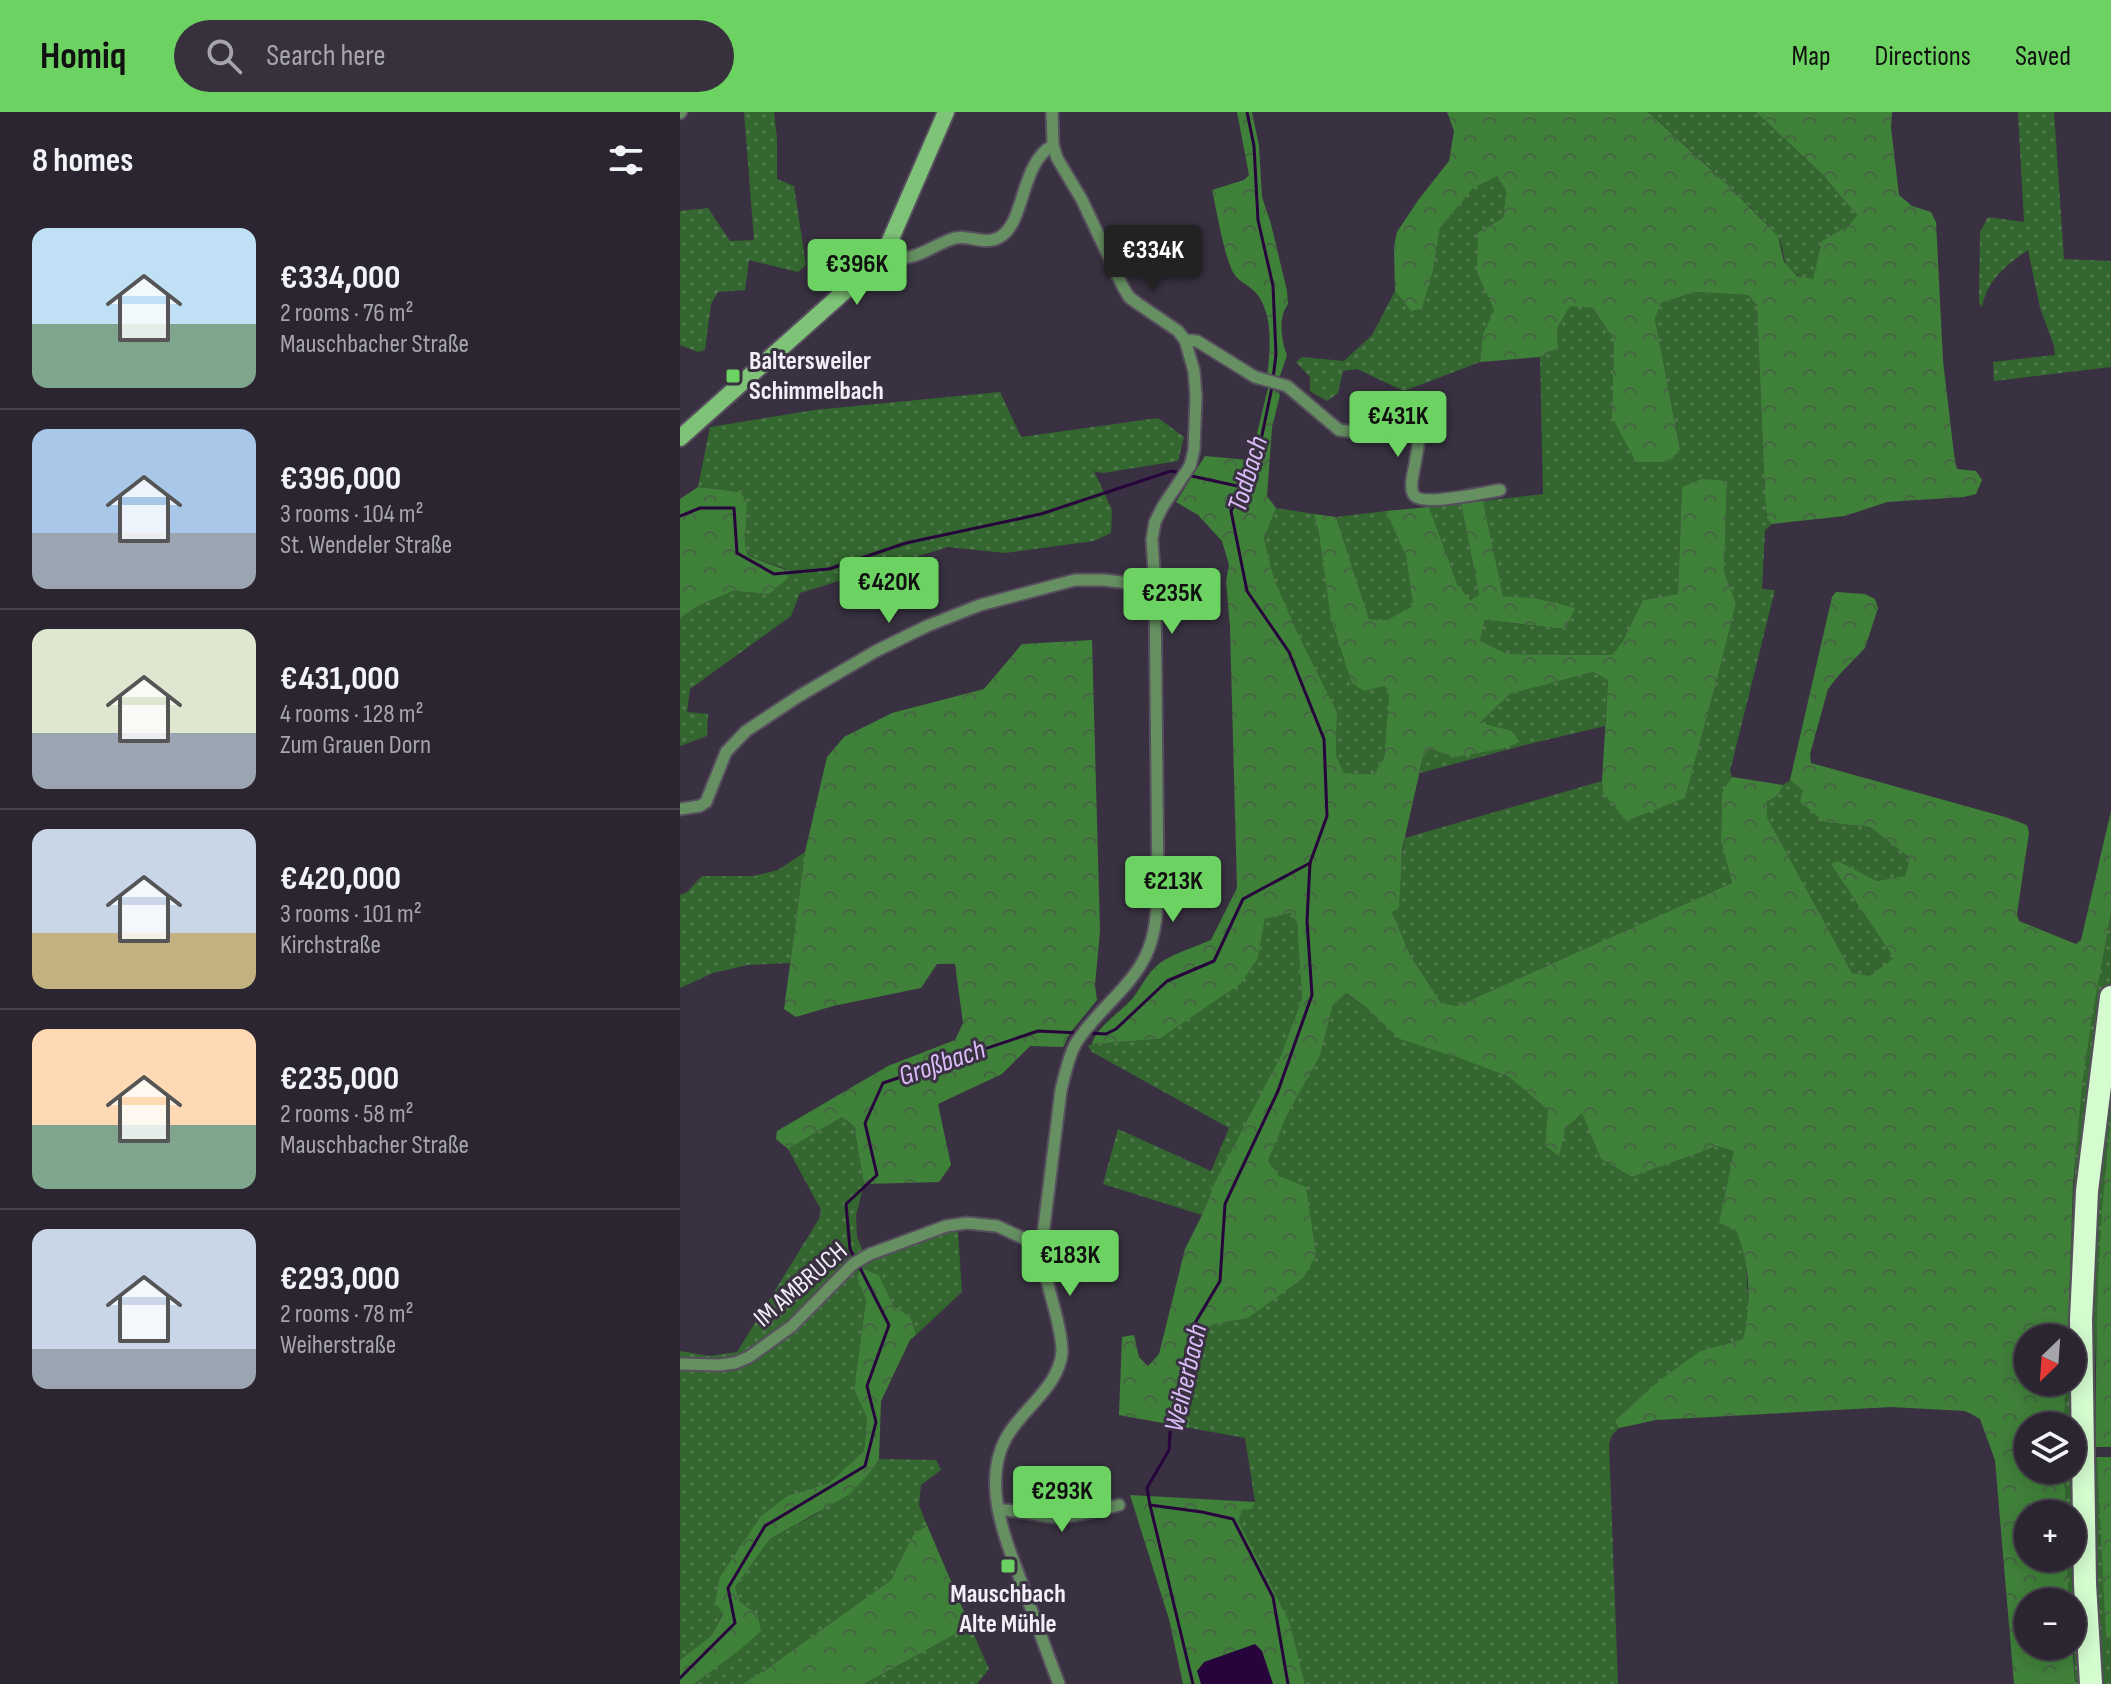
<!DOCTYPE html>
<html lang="en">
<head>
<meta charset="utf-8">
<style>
  :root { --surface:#2b2531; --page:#37313d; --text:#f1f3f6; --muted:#a6a5ab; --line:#47424d; --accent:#6cd362 }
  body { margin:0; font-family:"Sofia Sans Condensed",sans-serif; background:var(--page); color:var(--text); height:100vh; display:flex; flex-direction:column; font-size:30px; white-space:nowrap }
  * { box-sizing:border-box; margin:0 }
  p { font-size:26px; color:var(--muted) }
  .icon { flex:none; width:44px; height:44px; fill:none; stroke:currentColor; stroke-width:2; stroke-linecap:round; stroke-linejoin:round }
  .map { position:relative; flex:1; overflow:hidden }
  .sheet { display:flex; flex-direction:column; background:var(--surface); width:680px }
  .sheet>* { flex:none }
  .needle { width:52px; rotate:205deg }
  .controls { position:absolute; left:1334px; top:1212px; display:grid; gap:16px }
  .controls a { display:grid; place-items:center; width:72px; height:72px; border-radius:50%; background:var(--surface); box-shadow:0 4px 20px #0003,0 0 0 2px var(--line); font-size:40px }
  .price { position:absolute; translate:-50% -68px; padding:0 18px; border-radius:8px; background:var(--accent); color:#111; font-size:26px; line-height:52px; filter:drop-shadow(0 2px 4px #0008) }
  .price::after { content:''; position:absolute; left:50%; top:48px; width:24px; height:18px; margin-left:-12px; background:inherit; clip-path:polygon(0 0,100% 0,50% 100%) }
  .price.current { background:#222; color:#fff }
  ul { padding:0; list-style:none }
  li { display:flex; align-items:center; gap:24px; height:200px; padding:0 32px }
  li+li { border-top:2px solid var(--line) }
  li span { display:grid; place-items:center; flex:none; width:224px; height:160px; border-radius:16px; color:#555 }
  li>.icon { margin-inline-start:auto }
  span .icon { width:96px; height:96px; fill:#fffc; stroke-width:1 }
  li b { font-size:34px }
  h2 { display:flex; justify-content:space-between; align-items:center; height:96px; padding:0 32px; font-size:34px }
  header { display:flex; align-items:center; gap:48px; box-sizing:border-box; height:112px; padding:0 40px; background:var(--accent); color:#111 }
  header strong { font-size:38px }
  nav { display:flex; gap:44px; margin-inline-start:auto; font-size:28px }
  .search { width:560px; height:72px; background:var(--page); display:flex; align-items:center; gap:20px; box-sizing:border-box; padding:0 28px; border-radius:44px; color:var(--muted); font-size:30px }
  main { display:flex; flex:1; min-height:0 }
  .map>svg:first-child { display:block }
  .grass { fill:url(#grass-dots) }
  .forest { fill:url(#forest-crowns) }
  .water { fill:#27053c }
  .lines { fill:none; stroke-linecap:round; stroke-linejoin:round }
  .stream { stroke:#27053c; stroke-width:3 }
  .street-casing { stroke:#574f5e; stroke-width:15 }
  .secondary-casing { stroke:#574f5e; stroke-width:20 }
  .highway-casing { stroke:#574f5e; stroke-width:26 }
  .street { stroke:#669061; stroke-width:11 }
  .secondary { stroke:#7fc378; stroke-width:16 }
  .highway { stroke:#d4fccf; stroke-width:22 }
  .poi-dot { fill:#6cd362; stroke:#393141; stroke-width:3 }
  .labels { text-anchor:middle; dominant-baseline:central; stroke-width:6; stroke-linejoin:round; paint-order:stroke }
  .poi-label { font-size:26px; font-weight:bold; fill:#f3eef8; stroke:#393141; text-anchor:start }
  .street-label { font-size:26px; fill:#f3eef8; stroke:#393141 }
  .water-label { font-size:28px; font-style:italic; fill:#ddbcfa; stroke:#393141 }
</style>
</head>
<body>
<header>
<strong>Homiq</strong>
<div class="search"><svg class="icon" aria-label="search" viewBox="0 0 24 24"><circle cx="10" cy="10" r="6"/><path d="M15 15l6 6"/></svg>Search here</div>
<nav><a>Map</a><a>Directions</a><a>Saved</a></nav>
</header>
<main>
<section class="sheet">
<h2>8 homes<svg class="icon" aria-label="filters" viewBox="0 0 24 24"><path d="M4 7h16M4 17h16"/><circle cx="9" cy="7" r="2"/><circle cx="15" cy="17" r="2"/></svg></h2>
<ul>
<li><span style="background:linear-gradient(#bfe0f5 60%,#7fa58c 0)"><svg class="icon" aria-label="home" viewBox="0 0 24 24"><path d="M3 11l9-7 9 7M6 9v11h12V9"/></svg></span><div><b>€334,000</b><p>2 rooms · 76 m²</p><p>Mauschbacher Straße</p></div></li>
<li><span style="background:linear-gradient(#a9c7e8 65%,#9aa5b1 0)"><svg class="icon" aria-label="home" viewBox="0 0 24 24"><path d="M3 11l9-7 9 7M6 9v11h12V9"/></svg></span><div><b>€396,000</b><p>3 rooms · 104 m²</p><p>St. Wendeler Straße</p></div></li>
<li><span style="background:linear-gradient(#dfe7d0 65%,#9aa5b1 0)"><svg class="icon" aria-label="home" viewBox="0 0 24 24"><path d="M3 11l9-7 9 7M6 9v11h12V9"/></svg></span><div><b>€431,000</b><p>4 rooms · 128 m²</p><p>Zum Grauen Dorn</p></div></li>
<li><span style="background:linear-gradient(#c9d6e8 65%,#c2b280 0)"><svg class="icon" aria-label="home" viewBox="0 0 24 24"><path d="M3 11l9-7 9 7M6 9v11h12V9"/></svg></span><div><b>€420,000</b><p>3 rooms · 101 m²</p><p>Kirchstraße</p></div></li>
<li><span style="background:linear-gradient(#ffd9b3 60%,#7fa58c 0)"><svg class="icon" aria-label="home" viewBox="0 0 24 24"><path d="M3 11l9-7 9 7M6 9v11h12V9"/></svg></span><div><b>€235,000</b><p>2 rooms · 58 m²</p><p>Mauschbacher Straße</p></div></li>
<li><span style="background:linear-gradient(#c9d6e8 75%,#9aa5b1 0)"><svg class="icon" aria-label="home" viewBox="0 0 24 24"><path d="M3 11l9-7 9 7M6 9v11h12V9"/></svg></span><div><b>€293,000</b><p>2 rooms · 78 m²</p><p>Weiherstraße</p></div></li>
</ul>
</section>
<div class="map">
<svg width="1431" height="1572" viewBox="0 0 1431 1572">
  <defs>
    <pattern id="grass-dots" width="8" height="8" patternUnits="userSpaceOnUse" patternTransform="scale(2)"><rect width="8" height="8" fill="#34662f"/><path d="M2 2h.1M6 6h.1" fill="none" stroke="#527c4e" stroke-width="1.8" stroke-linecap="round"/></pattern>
    <pattern id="forest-crowns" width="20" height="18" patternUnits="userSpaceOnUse" patternTransform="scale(2)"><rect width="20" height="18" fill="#40813a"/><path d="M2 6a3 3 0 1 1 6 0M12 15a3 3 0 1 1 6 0" fill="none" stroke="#446741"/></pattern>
  </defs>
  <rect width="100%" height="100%" fill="#393141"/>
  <g class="grass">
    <path d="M64,0h30l3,27v40l17,7 12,79 -8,7 -49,-12 -4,30 -27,2 -7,12 -6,46 -7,2 -18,-7v-134l28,-3 22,33 24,-1z"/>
    <path d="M968,0h108l65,61 36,42 -8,10 -27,16 -8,39c-43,-8 -22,-29 -40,-48 -39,-43 -83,-81 -126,-120z"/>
    <path d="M1338,0h36l10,147 47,2v106l-117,14 -1,-19 62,-7 -1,-9 -14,-38 -12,-58c-22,15 -40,29 -46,57l-3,-4 1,-71 8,-15 36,5z"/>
    <path d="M816,63l10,16 -3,27 -26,55 17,37 -11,24 -3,28 -76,29 -47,-22 -14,2 -5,22 -11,8 -17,-10v-14l-14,-15 6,-5 42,4 28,-26 23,-44 16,20 22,-41 7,-42 33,-41z"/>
    <path d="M1014,180l54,3 9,10 8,192 2,21 5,6 -7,6 -3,59 13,1 -45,181 2,6 -10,17 -1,47 11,42 -275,123 -16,-3 -31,-48 -18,-43 13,-74 197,-57 1,11 82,6 35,-130 16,-65 -12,-31 3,-90 -45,5 -4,107 -35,6 -20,41 -11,14 -104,-1 -28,-13 5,-21 79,9 -30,-31 -31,-2 -20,-95 60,-7 -3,-137 18,-9 -1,-20 13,-23 23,3 21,32 -2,77 68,31 -25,-129 6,-16z"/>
    <path d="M320,280l21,45 137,-19 26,19 -6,24 -75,12 -9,-2 18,39 -1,23 -17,8 -89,12 -57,-6 -148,46 -9,23 -101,73 -3,23 21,2 -1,22 -27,10v-128l16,-11 37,-16 36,3 17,-25 -38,-13 -3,-12 2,-43 -7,-9 -42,-5 12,-60 104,-17z"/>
    <path d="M781,391l18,93 -10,4 -11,-14 -29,-79z"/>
    <path d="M596,396l38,6 5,19 70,162 -5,63 -10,16 -30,-1 -8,-18 1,-43 -37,-74 -26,-58 -10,-41z"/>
    <path d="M706,399l20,44 7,52 -26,13 -18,-1 -33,-102z"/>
    <path d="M913,560l15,8 -3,46 -80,19 -105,28 3,-16 6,-8 27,8 64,-15 -8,-11 -33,-7 31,-30z"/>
    <path d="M1110,668l13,11 21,31 46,5 40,31 -5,19 -28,4 -39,-20 57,97 -25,19 -18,-4 -85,-156v-15l11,-7 5,-10z"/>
    <path d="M125,740l-15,111 -42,2 -35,8 -33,15v-93l7,-3 15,-16h52l24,-6z"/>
    <path d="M1431,800v204l-5,45 -11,202 1,84 -24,1v-22h-8l2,-44h6v-44h-4c3,-84 5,-168 13,-251 6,-59 19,-117 30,-175z"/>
    <path d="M611,801l6,8 5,78 -21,56 -66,127 -13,33 -99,-31 15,-55 93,42 18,-43 -137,-76 -4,-6 4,-2 67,-5 99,-81 7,-39z"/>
    <path d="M665,881l21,14 90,50 53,20 39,33 -3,34 14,11 7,-27 17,-16 18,47 31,18 85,-31 18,5 -11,47 21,52 4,66 -6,23 -43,12 -84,70 3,7 -7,7 -3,9 9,240h-313l-15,-61 -53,-102 5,-11 10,-1 3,-7 -10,-64 -55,-10 -7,-29 4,-35 24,-39 37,-7 31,-142 -11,-15 19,-46 33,-59 13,-51z"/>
    <path d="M162,1005l12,9 10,58 -8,31 1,22 10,23 88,-31 3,3 4,60 -46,43 -5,-17 -18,-13 -14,-30 -18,-7 -4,9 9,23 -12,89 13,29 -3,33 -35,32 -42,13 -26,20 -38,97 -12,23 -31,24v-309l29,5 28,-4 82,-133 2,-9 -33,-61z"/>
    <path d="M1417,1345l14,180v-2v49h-36l-3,-82h-3l-2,-44h5v-44h-6l-2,-44h8v-12z"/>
    <path d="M199,1347l57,1 5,10 -20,15 -2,20 8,20 -14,10 -22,45 -126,90 -23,14h-48l42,-31 21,-39 -17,-12 -5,-15 35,-48 46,-25 57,-45z"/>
    <path d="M290,1514l19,43 -12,15h-113z"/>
  </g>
  <g class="forest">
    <path d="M557,0h15l7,34 3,51 9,27 16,67 1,13c-10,13 -7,36 -1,51l-8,24 -12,-1c3,-26 7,-62 -10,-84 -6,-8 -18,-12 -23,-20 -10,-17 -17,-63 -22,-84l32,-10 5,-5z"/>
    <path d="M767,0h201l83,76 47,48 6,26 13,14 16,3 9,-38 27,-16 8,-10 -36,-42 -65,-61h136l-1,16 8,67 13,11 19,6 5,10 7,139 11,93 3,15 19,2 6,9 -6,14 -12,3 -77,5 -42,14 -73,8 -5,-6 -2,-21 -8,-192 -9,-10 -54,-3 -33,11 -6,16 25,130 -11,13h-33l-24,-45 2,-77 -21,-32 -23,-2 -13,22 1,20 -18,9 -60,5 3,-28 11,-24 -17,-37 1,-40 25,-15 3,-27 -9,-15 -24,12 -33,40 -7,42 -11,38 -11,3 -16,-20 -1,-44 3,-15 22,-33 30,-38 5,-30z"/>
    <path d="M588,276l10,4 2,3 -8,32 -5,69 9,12 -12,31 10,40 26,59 37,74 -1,43 8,18 30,1 10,-16 5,-63 -4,-9 -21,5 -12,-8 -21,-64 -12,-86 -5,-19 22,3 33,102 18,1 26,-14 -7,-50 -20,-45 43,-4 29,79 12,14 9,-5 -18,-92 22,-2 20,95 31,2 41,10 -10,21 -80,-9 -5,21 28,13 104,1 11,-14 20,-41 35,-6 4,-107 20,-8 25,2 -3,91 12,31 -16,65 -35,130 -59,23 -23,-29 -1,-11 6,-101 -15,-8 -83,22 -30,29 32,8 8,11 -15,6 -49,9 -27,-8 -6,8 -21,93 -3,57 -7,5 18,43 31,48 16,3 275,-123 -11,-42 1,-48 10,-16 51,8 -5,10 -11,7v15l85,156 18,3 24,-18 -63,-94 7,-3 39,20 28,-5 5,-18 -40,-31 -46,-5 -24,-21 3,-10 -13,-11 42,-183 4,-5 29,2 10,5 3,9 -13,40 -26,27 -11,14 -18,65 1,9 194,54 22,8 2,8 -12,81 2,7 57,23 5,-4 30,-129v101l-19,104 -10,69 -9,99 -5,154h-40v44h38l-2,44h-36v44h36l2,44h-38v44h39l2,44h-41v44h44v-2l3,40h-61l-19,-224 -15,-41 -15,-8 -74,-4 -235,13 -37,8 -4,-7 39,-36 46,-34 43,-12c9,-35 7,-76 -7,-109l-17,-7 15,-72 -17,-5 -85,31 -31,-18 -19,-46 -16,15 -7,28 -14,-11 3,-35 -39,-33 -53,-20 -56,-18 -34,-32 -20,-14 -13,12 -13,51 -33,59 -19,46 11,15 27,11 10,69 -13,22 -55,40 -37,7 -24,39 -4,35 7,29 -71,-13 3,-78 12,-2 5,22 9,9 11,-12 26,-105 17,-34 13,-33 66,-127 21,-56 -5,-77 -6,-9 -26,6 -7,39 -18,26 -81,55 -67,5c4,-17 29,-32 41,-46 9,-12 15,-26 27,-35 14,-10 35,-16 51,-23l26,-52 -7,-261 -4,-46 3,-16 -7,-24 -24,-26 -22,-13 29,-46 43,4 9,-26z"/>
    <path d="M18,375l42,5 7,9 -2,43 3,12 38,14 2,8 -19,16 -36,-3 -37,16 -16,11v-119z"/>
    <path d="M412,528l8,291 -5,54 2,15 -27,33 -7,14 -33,-1 -28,28 -64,30 13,61 -12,17 -75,2 -10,-58 -12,-9 -54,32 -12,-10 1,-8 111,-65 67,-26 8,-17 -8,-59h-18l-16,24 -88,18 -37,11 -12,-8 21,-157 22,-95 17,-20 48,-24 92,-24 38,-45z"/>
    <path d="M1431,1004v331h-15c-1,-110 2,-222 15,-331z"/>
    <path d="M181,1156l18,7 14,30 18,13 5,17 -6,5 -29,61 -2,58 -6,10 -23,25 -80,45 -35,48 5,15 17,12 4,17 -25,22 -42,31h-14v-24l31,-24 12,-22 -8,-12 5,-25 41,-61 26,-20 42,-13 35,-32 3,-33 -13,-29 12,-89 -9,-23z"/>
    <path d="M1417,1345h14v180l-5,-2z"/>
    <path d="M450,1383l125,7 -3,7 -10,1 -4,11 52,102 15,61h-122l-14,-65z"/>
    <path d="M247,1413l43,101 -106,58h-122l23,-14 126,-90 22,-45z"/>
  </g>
  <path class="water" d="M575,1532l7,7 11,33h-72l-4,-13 7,-9z"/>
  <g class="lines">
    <g class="stream">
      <path d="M567,0l7,34 4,74 15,66 3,68 -3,25"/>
      <path d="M592,275l-16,77 -25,47 16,80 42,61 35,87 3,77 -17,47 -3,58 5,74 -34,96 -53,113 -5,77 -28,47 -21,90 -2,32 -22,38 3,17 52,7 31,7 40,78 15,87"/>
      <path d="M507,363l55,12"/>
      <path d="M0,404l20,-8h34l3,45 37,21 55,-5 77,-26 135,-29 130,-43 9,2"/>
      <path d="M407,921l19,1 10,-5 51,-48 47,-20 29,-62 67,-36"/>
      <path d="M175,1147l-5,-10 -4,-45 31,-29 -12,-52 18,-40 155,-52 41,2"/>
      <path d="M470,1393l43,179"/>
      <path d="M0,1566l55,-55 -7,-35 37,-62 100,-60 11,-44 -9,-36 22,-61 -30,-59"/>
    </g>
    <g class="street-casing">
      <g id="street">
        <path d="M372,0l1,33 4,13 25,42 41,87 6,10 8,6 41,28 7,9 9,31 2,25 -2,54 -4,16 -27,40 -8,16 -3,17 3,47 3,302c-1,23 -2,46 -12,67 -16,34 -50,56 -70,88 -8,14 -11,32 -15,47l-19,153c0,25 8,48 14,72 3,12 6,25 6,37 -3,35 -40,57 -56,86 -26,48 2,107 19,154 11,30 22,61 34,92"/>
        <path d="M0,1l1,-1"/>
        <path d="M206,138c7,3 15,8 23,7 14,-2 31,-15 46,-19 14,-3 29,7 43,0 28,-13 21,-74 55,-93"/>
        <path d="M505,228l12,1 58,36 32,9 52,44 26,3 37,-6h12c7,10 4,20 2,31 -1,10 -8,29 -2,37 8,12 71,-3 86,-5"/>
        <path d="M0,697l20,-3 6,-4 20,-50 20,-21 53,-35 77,-45 51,-25 53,-21 95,-25h29l51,6"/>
        <path d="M0,1252l39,1 16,-2 14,-6 43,-31 61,-62 17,-10 76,-28 21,-3 30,3 28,13 17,4"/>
        <path d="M319,1398c19,-1 38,7 57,7 21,0 42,-7 63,-12"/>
      </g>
    </g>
    <g class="secondary-casing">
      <path id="secondary" d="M0,326l193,-172 13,-16 60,-138"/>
    </g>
    <g class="highway-casing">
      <path id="highway" d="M1411,1572l-6,-100 -4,-264 6,-129 24,-194"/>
    </g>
    <use href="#street" class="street"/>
    <use href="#secondary" class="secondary"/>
    <use href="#highway" class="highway"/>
  </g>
  <g class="poi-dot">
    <rect x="45" y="256" width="16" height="16" rx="4"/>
    <rect x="320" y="1446" width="16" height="16" rx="4"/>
  </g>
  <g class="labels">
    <g class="poi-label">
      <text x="69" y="249">Baltersweiler<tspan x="69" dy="30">Schimmelbach</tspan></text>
      <text x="328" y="1482" text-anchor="middle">Mauschbach<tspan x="328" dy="30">Alte Mühle</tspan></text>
    </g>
    <g class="street-label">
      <text transform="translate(121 1173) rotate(-41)">IM AMBRUCH</text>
    </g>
    <g class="water-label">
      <text transform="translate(568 362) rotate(-73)">Todbach</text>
      <text transform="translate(262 951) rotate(-19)">Großbach</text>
      <text transform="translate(506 1266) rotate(-77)">Weiherbach</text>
    </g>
  </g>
</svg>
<div class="controls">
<a><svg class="needle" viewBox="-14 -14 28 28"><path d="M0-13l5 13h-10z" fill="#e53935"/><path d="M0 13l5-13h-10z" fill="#a6a5ab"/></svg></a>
<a><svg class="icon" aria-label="layers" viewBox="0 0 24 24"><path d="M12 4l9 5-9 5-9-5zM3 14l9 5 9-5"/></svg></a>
<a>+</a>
<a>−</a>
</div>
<b class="price current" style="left:473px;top:181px">€334K</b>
<b class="price" style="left:177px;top:195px">€396K</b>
<b class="price" style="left:718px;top:347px">€431K</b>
<b class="price" style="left:209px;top:513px">€420K</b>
<b class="price" style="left:492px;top:524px">€235K</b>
<b class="price" style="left:493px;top:812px">€213K</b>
<b class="price" style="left:390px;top:1186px">€183K</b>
<b class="price" style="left:382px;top:1422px">€293K</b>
</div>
</main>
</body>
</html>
